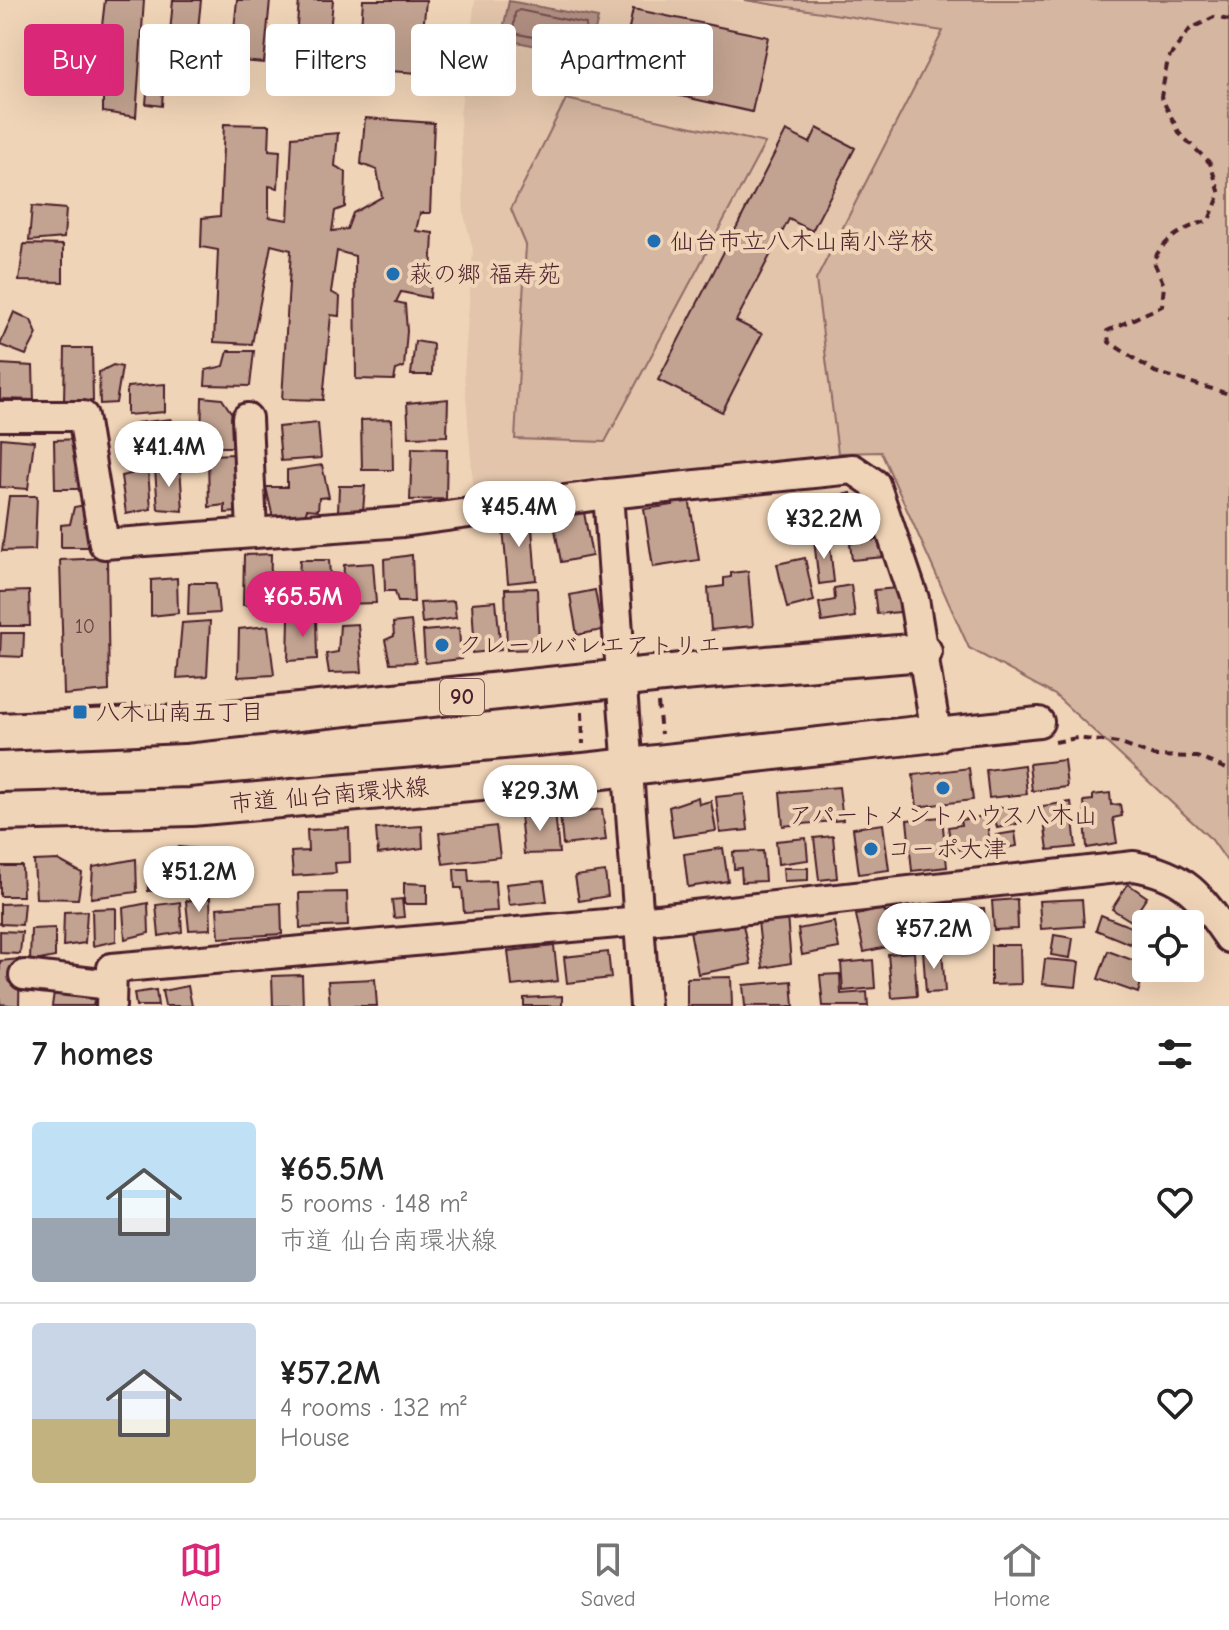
<!DOCTYPE html>
<html lang="en">
<head>
<meta charset="utf-8">
<style>
  :root { --surface:#fff; --page:#f2f2f2; --text:#222; --muted:#767676; --line:#e0e0e0; --accent:#db2777 }
  body { margin:0; font-family:"Comic Neue","Klee One",sans-serif; background:var(--page); color:var(--text); height:100vh; display:flex; flex-direction:column; font-size:30px; white-space:nowrap }
  * { box-sizing:border-box; margin:0 }
  p { font-size:26px; color:var(--muted) }
  .icon { flex:none; width:44px; height:44px; fill:none; stroke:currentColor; stroke-width:2; stroke-linecap:round; stroke-linejoin:round }
  .map { position:relative; height:1006px; overflow:hidden }
  .drawer { display:flex; flex-direction:column; background:var(--surface); flex:1 }
  .drawer>* { flex:none }
  .top-card { position:absolute; left:24px; top:24px; width:800px; height:72px; display:flex; gap:16px }
  .fabs { position:absolute; left:1132px; top:910px; display:grid; gap:16px }
  .fabs a { display:grid; place-items:center; width:72px; height:72px; border-radius:8px; background:var(--surface); box-shadow:0 8px 32px #0002; font-size:40px }
  .price { position:absolute; translate:-50% -68px; padding:0 18px; border-radius:28px; background:#fff; color:#222; font-size:26px; line-height:52px; filter:drop-shadow(0 2px 4px #0008) }
  .price::after { content:''; position:absolute; left:50%; top:48px; width:24px; height:18px; margin-left:-12px; background:inherit; clip-path:polygon(0 0,100% 0,50% 100%) }
  .price.on { background:var(--accent); color:#fff }
  ul { padding:0; list-style:none }
  li { display:flex; align-items:center; gap:24px; height:200px; padding:0 32px }
  li+li { border-top:2px solid var(--line) }
  li span { display:grid; place-items:center; flex:none; width:224px; height:160px; border-radius:8px; color:#555 }
  li>.icon { margin-inline-start:auto }
  span .icon { width:96px; height:96px; fill:#fffc; stroke-width:1 }
  li b { font-size:34px }
  h2 { display:flex; justify-content:space-between; align-items:center; height:96px; padding:0 32px; font-size:34px }
  .pill { padding:0 28px; border-radius:8px; background:var(--surface); box-shadow:0 8px 32px #0002; font-size:28px; line-height:72px }
  .pill.on { background:var(--accent); color:#fff }
  .menu { display:flex; justify-content:space-around; align-items:center; height:112px; border-top:2px solid var(--line); background:var(--surface); font-size:22px; color:var(--muted) }
  .menu a { display:grid; justify-items:center; gap:4px }
  .menu .on { color:var(--accent) }
  .map>svg:first-child { display:block }
  .built { fill:#e2c5ab }
  .green { fill:#d5b6a0; stroke:#906a66; stroke-width:2 }
  .water { fill:#b08f81; stroke:#87625f; stroke-width:2 }
  .lines { fill:none; stroke-linecap:round; stroke-linejoin:round }
  .shore { stroke:#734c4d; stroke-width:2 }
  .building { fill:#c2a290; stroke:#4a1f2b; stroke-width:2 }
  .minor-casing { stroke:#4a1f2b; stroke-width:34 }
  .major-casing { stroke:#4a1f2b; stroke-width:42 }
  .path { stroke:#4a1f2b; stroke-width:4; stroke-dasharray:8 6; stroke-linecap:butt }
  .minor { stroke:#f0d4b7; stroke-width:28 }
  .major { stroke:#f0d4b7; stroke-width:36 }
  .poi-dot { fill:#1f6fb2; stroke:#f0d4b7; stroke-width:3 }
  .labels { text-anchor:middle; dominant-baseline:central; stroke-width:8; stroke-linejoin:round; paint-order:stroke }
  .number-label { font-size:20px; fill:#684044 }
  .shield { fill:#f0d4b7; stroke:#7c5555; stroke-width:2 }
  .shield-label { font-size:22px; font-weight:bold; fill:#4a1f2b }
  .poi-label { font-size:24px; fill:#4a1f2b; stroke:#f0d4b7; text-anchor:start }
  .street-label { font-size:24px; fill:#4a1f2b; stroke:#f0d4b7 }
</style>
</head>
<body>
<div class="map">
<svg width="1229" height="1006" viewBox="0 0 1229 1006">
  <rect width="100%" height="100%" fill="#f0d4b7"/>
  <filter id="ink" filterUnits="userSpaceOnUse"><feTurbulence type="fractalNoise" baseFrequency=".0125" numOctaves="2"/><feDisplacementMap in="SourceGraphic" scale="16" xChannelSelector="R" yChannelSelector="G"/><feConvolveMatrix kernelMatrix="1 2 1 2 8 2 1 2 1" color-interpolation-filters="sRGB"/></filter>
  <g filter="url(#ink)">
    <path class="built" d="M475,0h256l213,31 -127,249 21,173 -248,25 -116,17 -10,-123 9,-122 -9,-36 -4,-99z"/>
    <g class="green">
      <path d="M744,0h485v864l-17,-24 -157,-145 -86,-47 -88,-196 -43,1 -22,-173 127,-249z"/>
      <path d="M566,99l199,44 -160,299 -90,-3 11,-194 -15,-36z"/>
    </g>
    <path class="water" d="M509,1l89,17 -9,38 -88,-17z"/>
    <g class="lines">
      <path class="shore" d="M519,10l67,14 -2,20 -5,2 -66,-13 2,-20z"/>
    </g>
    <g class="building">
      <path d="M105,0h39l-8,117 -33,-5v-30l-22,-5 -1,-27 19,2z"/>
      <path d="M173,0h28l-6,58 -27,-3z"/>
      <path d="M237,0h33l-6,63 -33,-3z"/>
      <path d="M299,0h34l-6,64 -33,-1z"/>
      <path d="M363,0h63l-7,73 -61,-4z"/>
      <path d="M633,9l135,28 -16,75 -134,-30z"/>
      <path d="M149,70l15,3 -2,33 -16,-2z"/>
      <path d="M365,118l69,5 -4,90h-10l-4,18 17,2 -3,65 -29,-6 -5,10 9,2 2,27 -3,36 -8,3 -2,10 -38,-1 -1,-123 -18,-5 -6,41 9,5 -1,19 -8,-1 -8,85 -41,-1 9,-149 -20,-5 -19,99 -38,-2 4,-92 -17,-3 1,-29 18,-2 4,-92 46,1 -1,25 11,1 -2,37 -9,-2v31l19,3 4,-83 46,-4 -3,33 11,6 -1,35 -10,4 -3,20 15,-2 6,-16 29,-16 -5,-27 -16,-6z"/>
      <path d="M817,128l38,20 -43,83 -23,-12 -53,102 26,13 -40,78 -64,-32 128,-249 24,12z"/>
      <path d="M32,206l34,3 -2,29 -35,3z"/>
      <path d="M24,244l39,1v37l-44,-1z"/>
      <path d="M14,312l17,8 6,14 -11,21 -26,-10z"/>
      <path d="M415,341l18,3 -1,31h-21z"/>
      <path d="M65,348h27l1,53 -29,1z"/>
      <path d="M228,351h26l-4,35 -45,-1 1,-15 18,-4z"/>
      <path d="M0,364l33,2 1,34 -34,-1z"/>
      <path d="M113,365l9,2 -6,36 -16,1 -1,-32z"/>
      <path d="M165,384v28l-38,3v-28z"/>
      <path d="M202,397l20,2 15,22 -1,26h-35z"/>
      <path d="M448,399l-1,37 -38,1 -2,-34z"/>
      <path d="M171,419l2,34 -32,2 -4,-32z"/>
      <path d="M392,419l1,51h-31l-1,-50z"/>
      <path d="M318,423l3,35 -40,3 -3,-34z"/>
      <path d="M1,438l33,3 -6,48 -28,-2z"/>
      <path d="M81,439l1,50h-27l-1,-49z"/>
      <path d="M412,448l35,1 -1,50 -36,1z"/>
      <path d="M235,454l5,58 -15,1v-8l-16,2 -1,-52z"/>
      <path d="M322,465l7,32 -10,1 -1,12 -11,-1 -2,5 -32,4 -7,-31h21v-17z"/>
      <path d="M180,466l3,45 -25,-2 -3,-40z"/>
      <path d="M148,470l3,39 -25,5 -5,-38z"/>
      <path d="M339,486h26l-2,25 -25,1z"/>
      <path d="M688,491l11,69 -46,7 -9,-58 29,-4 -2,-11z"/>
      <path d="M851,493l5,19 -28,6 -4,-19z"/>
      <path d="M9,496h28l-2,54 -33,1z"/>
      <path d="M91,504l1,43h-31v-22l9,-1 4,-17z"/>
      <path d="M583,507l9,49 -31,6 -9,-49z"/>
      <path d="M531,515l5,65 -28,3 -6,-66z"/>
      <path d="M829,538l5,44 -15,2 -5,-45z"/>
      <path d="M883,539l1,18 -32,3 -2,-17z"/>
      <path d="M271,554l-1,52 -27,-1 1,-50z"/>
      <path d="M412,555l2,47h-16l-3,-11h-10l-1,-32z"/>
      <path d="M107,558l2,133 -45,4 -4,-135z"/>
      <path d="M805,558l9,43 -27,7 -10,-44z"/>
      <path d="M300,560h29l3,48h-35z"/>
      <path d="M373,563l3,40 -34,1 2,-39z"/>
      <path d="M748,571l5,55 -42,4 -3,-42 16,-2v-8l7,-1v-4z"/>
      <path d="M177,578l1,35 -27,3v-36z"/>
      <path d="M189,583h27l3,30 -31,2z"/>
      <path d="M851,585l4,32 -33,5 -3,-19 16,-3 -1,-12z"/>
      <path d="M537,588l2,61 -32,1 -2,-61z"/>
      <path d="M898,588l2,24 -23,2 -3,-24z"/>
      <path d="M595,590l7,40 -25,5 -7,-40z"/>
      <path d="M29,591l1,35h-30v-34z"/>
      <path d="M454,601l2,17 -34,5 -2,-20z"/>
      <path d="M496,601l5,49 -29,3 -3,-15 5,-2 -2,-33z"/>
      <path d="M316,616l1,43 -29,2 1,-43z"/>
      <path d="M210,621l-3,55 -30,2 5,-55z"/>
      <path d="M411,621l5,41 -26,1 -5,-23 9,-4 -1,-13z"/>
      <path d="M358,624l4,48 -33,1 -3,-19 12,-2 2,-27z"/>
      <path d="M268,626l6,49 -36,2 1,-48z"/>
      <path d="M459,628l2,31 -36,4 -2,-32z"/>
      <path d="M1,633h23l-1,24 -23,-1z"/>
      <path d="M1064,760l3,27 -35,4 -3,-27z"/>
      <path d="M1024,765l3,29 -38,4 -3,-28z"/>
      <path d="M969,768l4,32 -56,7 -4,-32z"/>
      <path d="M839,787l4,33 -60,6 -3,-34z"/>
      <path d="M1110,793l1,12 9,-1 2,12 -9,2 4,25 -30,5 -3,-47 9,-1v-5z"/>
      <path d="M744,794l4,36 -28,3 -4,-36z"/>
      <path d="M698,797l1,7 12,-3 5,30 -43,6 -4,-30z"/>
      <path d="M1071,802l5,45 -28,3 -6,-44z"/>
      <path d="M1014,805l3,19 -20,4 -4,-19z"/>
      <path d="M602,809l4,31 -43,5 -3,-31z"/>
      <path d="M555,811l4,42 -35,1 -4,-40z"/>
      <path d="M986,816l4,28 -38,7 -4,-24 13,-2 -1,-5z"/>
      <path d="M942,817l5,50 -35,4 -5,-51z"/>
      <path d="M883,824l6,46 -30,4 -6,-46z"/>
      <path d="M422,826l1,22 -45,6 -2,-25z"/>
      <path d="M496,826l4,31 -57,7 -4,-31z"/>
      <path d="M349,828l1,34 -15,1 1,10 -43,3 -2,-24 17,-1 -1,-21z"/>
      <path d="M1015,832l2,14 -19,3 -2,-14z"/>
      <path d="M833,836l4,42 -18,2 -5,-42z"/>
      <path d="M806,838l2,22 -30,4 -2,-23z"/>
      <path d="M179,847l19,2 2,39 -52,3 -1,-28 21,-5z"/>
      <path d="M723,848l5,33 -40,6 -4,-33z"/>
      <path d="M763,851l2,30 -23,1 -1,-14 -7,1 -1,-17z"/>
      <path d="M136,859l1,33 -46,6 2,-31z"/>
      <path d="M58,860l24,13 -4,26 -42,-1 -2,-37z"/>
      <path d="M0,866h22l1,30h-23z"/>
      <path d="M783,868h25v12l-24,1z"/>
      <path d="M454,869h14l1,13 26,-1 2,30 -33,2 -2,-25h-7z"/>
      <path d="M605,872l3,24 -29,5 -4,-25z"/>
      <path d="M544,880l3,21 -38,4 -3,-21z"/>
      <path d="M404,883l23,1v20h-23z"/>
      <path d="M1128,884l19,13 -16,24 -19,-12z"/>
      <path d="M347,892l1,34 -48,2 -1,-35z"/>
      <path d="M210,898l1,31 -22,1 -3,-29z"/>
      <path d="M402,899l2,18 -10,1 -2,-18z"/>
      <path d="M1017,899l1,30 -24,1 -2,-29z"/>
      <path d="M1082,899l2,27 -43,3 -2,-28z"/>
      <path d="M180,902l2,30 -23,4 -3,-31z"/>
      <path d="M24,903l-2,22 -22,-1v-20z"/>
      <path d="M148,903l1,30 -24,6 -2,-31z"/>
      <path d="M281,903l1,31 -63,4 -2,-30z"/>
      <path d="M116,908v33l-23,5 -1,-37z"/>
      <path d="M984,908l2,26 -25,2 -1,-27z"/>
      <path d="M884,909l1,4 12,-3 7,33 -40,9 -8,-37z"/>
      <path d="M87,911l-2,32 -22,3 1,-34z"/>
      <path d="M741,915l10,49 -53,10 -9,-49z"/>
      <path d="M1101,915l35,14 -6,15 -34,-14z"/>
      <path d="M787,916l4,47 -28,5 -5,-47z"/>
      <path d="M955,916l2,18 -42,5 -2,-18z"/>
      <path d="M834,922l5,26 -37,7 -4,-26z"/>
      <path d="M55,928v29l-25,5 1,-33z"/>
      <path d="M0,931l22,1 -2,22 -20,-1z"/>
      <path d="M1054,935l19,3 -3,20 -19,-3z"/>
      <path d="M991,945h29l1,39 -30,1z"/>
      <path d="M554,946l4,35 -46,5 -4,-35z"/>
      <path d="M942,949l3,43 -19,1 -3,-43z"/>
      <path d="M1108,951l38,14 -8,28 -40,-14z"/>
      <path d="M608,952l3,26 -44,5 -3,-26z"/>
      <path d="M914,952l3,44 -25,2 -4,-44z"/>
      <path d="M20,959l-1,47 -19,-2v-43z"/>
      <path d="M1045,959l34,3 -3,25 -34,-3z"/>
      <path d="M873,960l2,28 -32,3 -2,-28z"/>
      <path d="M840,974l1,20 26,-2 1,14h-45l-3,-31z"/>
      <path d="M302,975l1,31h-30l-1,-30z"/>
      <path d="M731,977l1,29h-45v-28z"/>
      <path d="M375,979l2,27h-47l-2,-25z"/>
      <path d="M792,981l2,25h-49l-2,-21z"/>
      <path d="M188,986l4,20h-27l-3,-15z"/>
      <path d="M156,990l2,16h-22l-2,-13z"/>
      <path d="M54,992l41,5 -2,9h-41z"/>
      <path d="M562,996v10h-38v-8z"/>
    </g>
    <g class="lines">
      <g class="minor-casing">
        <g id="minor">
          <path d="M0,416h83l21,128 299,-22 205,-28 245,-25 22,15 39,115 22,134 103,-11"/>
          <path d="M247,418l5,114"/>
          <path d="M608,494l37,512"/>
          <path d="M24,975l87,10"/>
          <path d="M111,1006l1,-38 528,-47 494,-55c52,9 66,30 95,72"/>
        </g>
      </g>
      <g class="major-casing">
        <g id="major">
          <path d="M0,732l183,-8 499,-52 241,-20"/>
          <path d="M0,812l191,-5 393,-35 352,-39"/>
        </g>
      </g>
      <g class="path">
        <path d="M1229,20l-15,-3 -24,12 -22,30 -7,38 19,37 30,29 10,31 -11,26c-27,9 -41,16 -56,40l11,25 -2,21 -55,25 2,11 46,30 74,22"/>
        <path d="M658,703l3,31"/>
        <path d="M582,712l1,32"/>
        <path d="M1055,742l22,-4 41,5 36,13 43,1 32,13"/>
      </g>
      <use href="#minor" class="minor"/>
      <use href="#major" class="major"/>
    </g>
  </g>
  <g class="poi-dot">
    <circle cx="654" cy="241" r="8"/>
    <circle cx="393" cy="274" r="8"/>
    <circle cx="442" cy="645" r="8"/>
    <rect x="72" y="704" width="16" height="16" rx="4"/>
    <circle cx="943" cy="788" r="8"/>
    <circle cx="871" cy="849" r="8"/>
  </g>
  <g class="labels">
    <g class="number-label">
      <text x="85" y="626">10</text>
    </g>
    <rect class="shield" x="440" y="679" width="44" height="36" rx="6"/>
    <g class="shield-label">
      <text x="462" y="697">90</text>
    </g>
    <g class="poi-label">
      <text x="670" y="241">仙台市立八木山南小学校</text>
      <text x="409" y="274">萩の郷 福寿苑</text>
      <text x="458" y="645">クレールバレエアトリエ</text>
      <text x="96" y="712">八木山南五丁目</text>
      <text x="943" y="815" text-anchor="middle">アパートメントハウス八木山</text>
      <text x="887" y="849">コーポ大津</text>
    </g>
    <g class="street-label">
      <text transform="translate(329 795) rotate(-5)">市道 仙台南環状線</text>
    </g>
  </g>
</svg>
<div class="fabs">
<a><svg class="icon" aria-label="locate" viewBox="0 0 24 24"><circle cx="12" cy="12" r="6"/><path d="M12 2v4M12 18v4M2 12h4M18 12h4"/></svg></a>
</div>
<b class="price" style="left:169px;top:489px">¥41.4M</b>
<b class="price" style="left:519px;top:549px">¥45.4M</b>
<b class="price" style="left:824px;top:561px">¥32.2M</b>
<b class="price on" style="left:303px;top:639px">¥65.5M</b>
<b class="price" style="left:540px;top:833px">¥29.3M</b>
<b class="price" style="left:199px;top:914px">¥51.2M</b>
<b class="price" style="left:934px;top:971px">¥57.2M</b>
<div class="top-card">
<a class="pill on">Buy</a>
<a class="pill">Rent</a>
<a class="pill">Filters</a>
<a class="pill">New</a>
<a class="pill">Apartment</a>
</div>
</div>
<section class="drawer">
<h2>7 homes<svg class="icon" aria-label="filters" viewBox="0 0 24 24"><path d="M4 7h16M4 17h16"/><circle cx="9" cy="7" r="2"/><circle cx="15" cy="17" r="2"/></svg></h2>
<ul>
<li><span style="background:linear-gradient(#bfe0f5 60%,#9aa5b1 0)"><svg class="icon" aria-label="home" viewBox="0 0 24 24"><path d="M3 11l9-7 9 7M6 9v11h12V9"/></svg></span><div><b>¥65.5M</b><p>5 rooms · 148 m²</p><p>市道 仙台南環状線</p></div><svg class="icon" aria-label="heart" viewBox="0 0 24 24"><path d="M12 20l-8-8c-3-5 5-10 8-4 3-6 11-1 8 4z"/></svg></li>
<li><span style="background:linear-gradient(#c9d6e8 60%,#c2b280 0)"><svg class="icon" aria-label="home" viewBox="0 0 24 24"><path d="M3 11l9-7 9 7M6 9v11h12V9"/></svg></span><div><b>¥57.2M</b><p>4 rooms · 132 m²</p><p>House</p></div><svg class="icon" aria-label="heart" viewBox="0 0 24 24"><path d="M12 20l-8-8c-3-5 5-10 8-4 3-6 11-1 8 4z"/></svg></li>
</ul>
</section>
<nav class="menu">
<a class="on"><svg class="icon" aria-label="map" viewBox="0 0 24 24"><path d="M3 6l6-2 6 2 6-2v14l-6 2-6-2-6 2zM9 4v14M15 6v14"/></svg>Map</a>
<a><svg class="icon" aria-label="saved" viewBox="0 0 24 24"><path d="M7 4h10v16l-5-4-5 4z"/></svg>Saved</a>
<a><svg class="icon" aria-label="home" viewBox="0 0 24 24"><path d="M3 11l9-7 9 7M6 9v11h12V9"/></svg>Home</a>
</nav>
</body>
</html>
